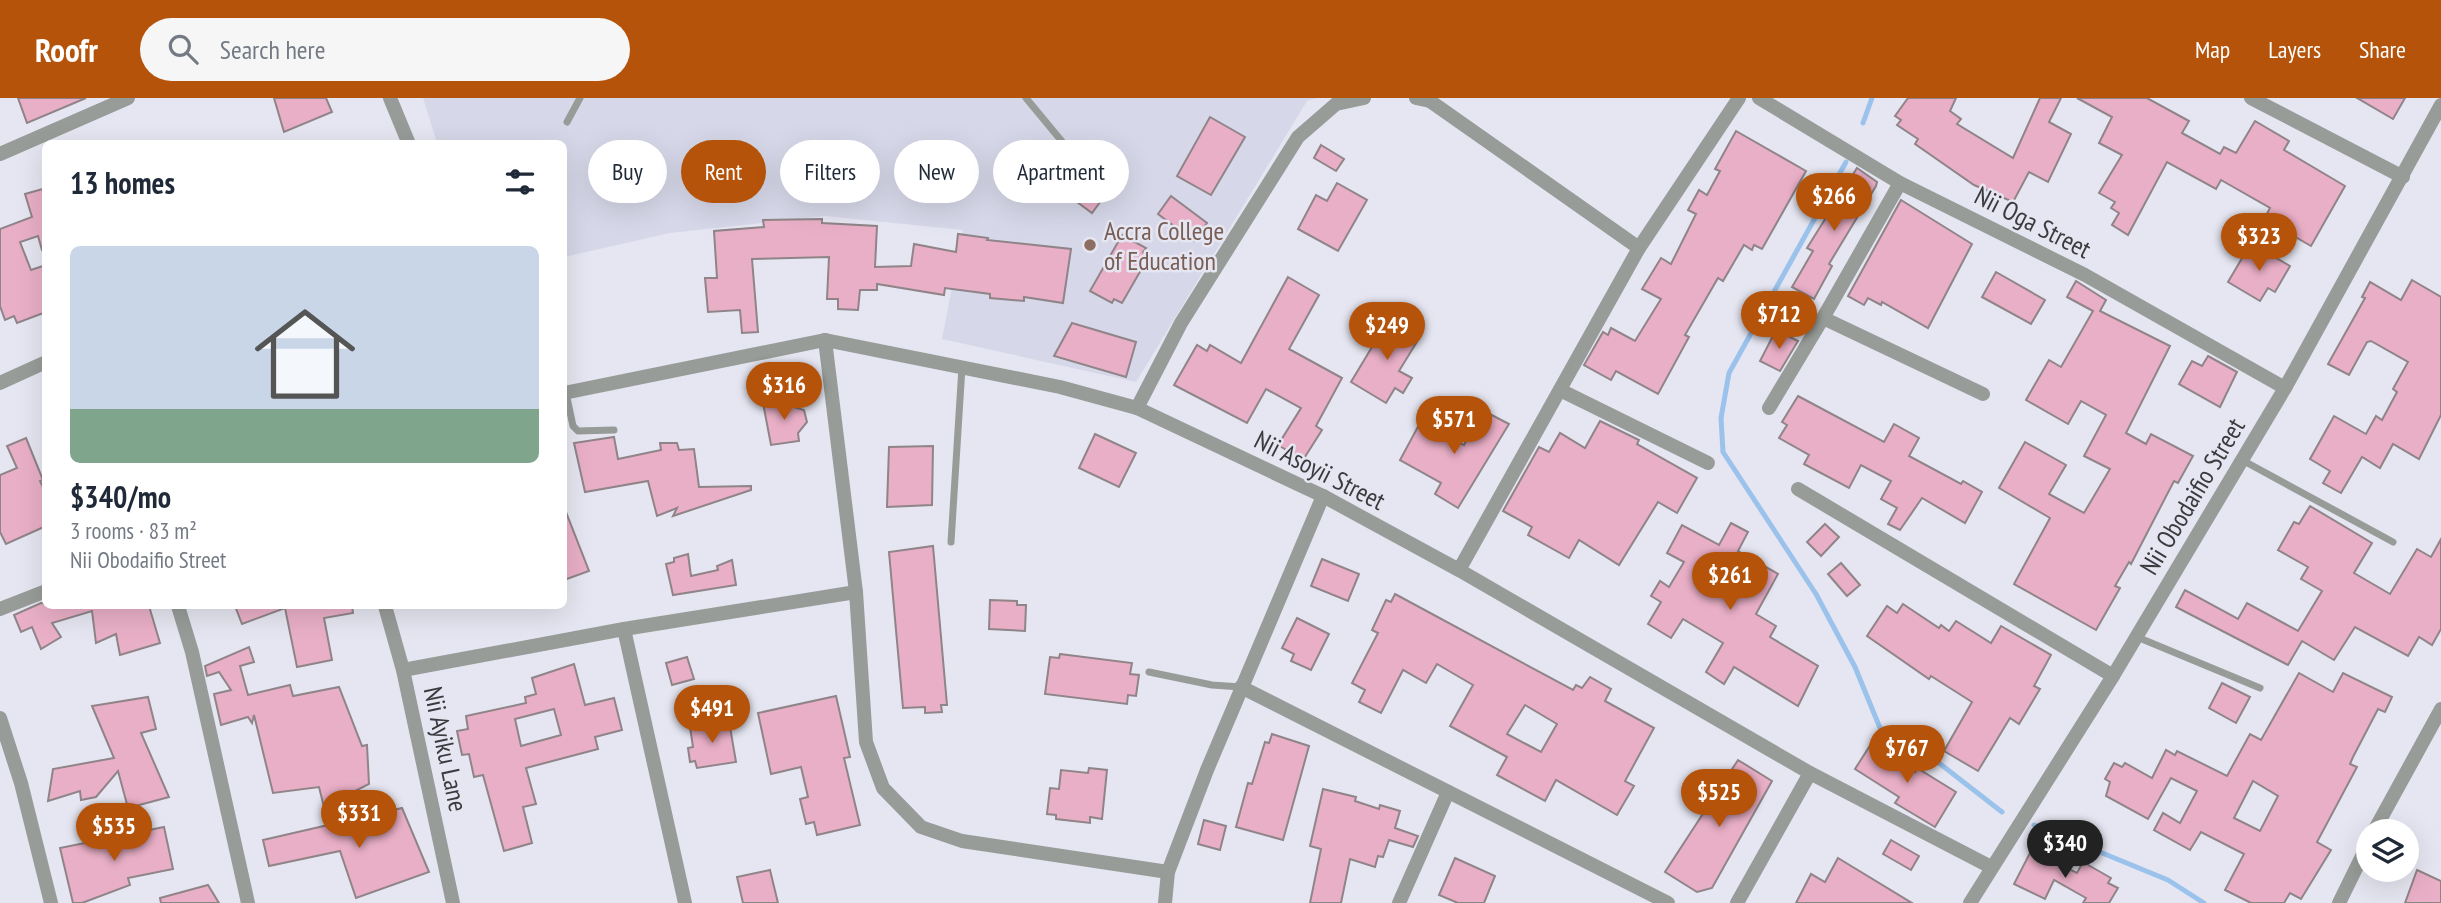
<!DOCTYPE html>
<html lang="en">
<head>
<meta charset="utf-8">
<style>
  :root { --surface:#fff; --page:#f6f6f7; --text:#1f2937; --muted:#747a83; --line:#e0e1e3; --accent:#b45309 }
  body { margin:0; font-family:"PT Sans Narrow",sans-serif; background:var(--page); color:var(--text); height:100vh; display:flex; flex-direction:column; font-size:26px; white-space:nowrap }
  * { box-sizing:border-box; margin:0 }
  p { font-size:23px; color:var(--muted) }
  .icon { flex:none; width:38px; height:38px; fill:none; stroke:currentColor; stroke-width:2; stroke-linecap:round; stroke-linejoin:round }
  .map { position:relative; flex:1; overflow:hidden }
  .sheet { position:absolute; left:42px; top:42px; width:525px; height:469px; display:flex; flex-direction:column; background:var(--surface); border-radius:10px; box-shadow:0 7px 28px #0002 }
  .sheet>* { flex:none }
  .top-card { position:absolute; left:588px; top:42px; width:665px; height:63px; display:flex; gap:14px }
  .buttons { position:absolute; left:2356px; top:721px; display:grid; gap:14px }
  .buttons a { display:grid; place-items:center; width:63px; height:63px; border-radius:50%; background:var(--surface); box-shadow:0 7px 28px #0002; font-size:35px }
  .price { position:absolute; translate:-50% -60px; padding:0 16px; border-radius:24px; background:var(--accent); color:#fff; font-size:23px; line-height:46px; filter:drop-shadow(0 2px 4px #0008) }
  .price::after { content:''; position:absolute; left:50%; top:42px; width:21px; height:16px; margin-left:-10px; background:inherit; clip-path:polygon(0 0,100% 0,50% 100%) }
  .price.selected { background:#222; color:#fff }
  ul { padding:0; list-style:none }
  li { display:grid; align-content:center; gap:14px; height:371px; padding:0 28px }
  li+li { border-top:2px solid var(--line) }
  li span { display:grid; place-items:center; height:217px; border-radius:10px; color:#555 }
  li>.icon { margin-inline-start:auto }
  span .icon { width:126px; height:126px; fill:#fffc; stroke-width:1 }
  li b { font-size:30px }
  h2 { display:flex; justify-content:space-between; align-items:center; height:84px; padding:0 28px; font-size:30px }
  .tag { padding:0 24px; border-radius:32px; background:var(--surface); box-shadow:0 7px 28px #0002; font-size:24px; line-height:63px }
  .tag.selected { background:var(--accent); color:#fff }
  header { display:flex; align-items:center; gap:42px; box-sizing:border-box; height:98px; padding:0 35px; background:var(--accent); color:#fff }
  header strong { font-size:33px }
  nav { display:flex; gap:38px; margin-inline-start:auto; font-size:24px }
  .search { width:490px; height:63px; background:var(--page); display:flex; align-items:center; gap:18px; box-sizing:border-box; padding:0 24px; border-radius:38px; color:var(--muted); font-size:26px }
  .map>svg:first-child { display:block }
  .built { fill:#d6d7e8 }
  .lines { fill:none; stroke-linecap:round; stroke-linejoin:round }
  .stream { stroke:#9ac2eb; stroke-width:5 }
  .building { fill:#e9afc6; stroke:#8f8488; stroke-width:2; fill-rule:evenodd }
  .service { stroke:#989c98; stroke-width:7 }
  .minor { stroke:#989c98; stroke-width:14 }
  .education-dot { fill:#8d6e63; stroke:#e6e6f2; stroke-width:2.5 }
  .labels { text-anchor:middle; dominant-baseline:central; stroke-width:5; stroke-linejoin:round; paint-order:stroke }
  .street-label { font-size:26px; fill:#3b3b3f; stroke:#e6e6f2 }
  .education-label { font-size:26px; fill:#785e54; stroke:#e6e6f2; text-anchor:start }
</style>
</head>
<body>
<header>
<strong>Roofr</strong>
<div class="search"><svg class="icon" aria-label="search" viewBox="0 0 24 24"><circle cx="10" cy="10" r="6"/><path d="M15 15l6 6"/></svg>Search here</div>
<nav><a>Map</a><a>Layers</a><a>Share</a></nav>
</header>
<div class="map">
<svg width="2441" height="805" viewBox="0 0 2441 805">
  <rect width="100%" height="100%" fill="#e6e6f2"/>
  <path class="built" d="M423,0h894l-10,3 -171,281 -194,-43 21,-109 -138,-14 -155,17 -106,24v-113l-127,-1z"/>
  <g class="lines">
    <g class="stream">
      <path d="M1863,25l9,-25"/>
      <path d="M1846,64l-117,211 -8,45 2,34 93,142 39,73 25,61 41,21 81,63"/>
      <path d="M2034,727l134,55 36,23"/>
    </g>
  </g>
  <g class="building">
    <path d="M18,0h68l-59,25z"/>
    <path d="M274,0h52l6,14 -48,20z"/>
    <path d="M1908,0h48l-6,13 11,8 -4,5 56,34 27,-60h21l-12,24 22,12 -23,48 -19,-10 -16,30 -39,-17 -59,-41 3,-5 -21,-14 4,-5 -6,-4z"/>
    <path d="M2077,0h70l42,23 -7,12 38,21 4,-7 12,6 19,-32 34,20 -5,9 61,36 -34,60 -47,-27 6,-11 -49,-28 -5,9 -49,-27 -39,73 -16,-10 7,-12 -8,-5 4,-6 -16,-9 23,-38 -23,-12 13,-26z"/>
    <path d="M2357,0h48l-12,21z"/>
    <path d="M1210,19l35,20 -34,58 -34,-19z"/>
    <path d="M1736,33l70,40 -44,78 -8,-4 -2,5 -8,-5 -21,36 -5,-3 -33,57 4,2 -31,57 -42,-23 -5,9 -27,-15 19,-33 5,3 3,-7 24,13 26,-42 -19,-10 19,-31 10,6 25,-50 -8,-4 11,-20 8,5 13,-24 -5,-2z"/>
    <path d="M1321,47l23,14 -8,12 -22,-13z"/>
    <path d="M1857,70l20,14 -1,4 -47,78 3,2 -18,33 -22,-12 21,-36 -6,-3z"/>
    <path d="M1089,72l22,17 -19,26 -23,-17z"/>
    <path d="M1337,85l30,17 -29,51 -40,-22 18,-34 11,6z"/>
    <path d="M46,90v61l-4,1 -4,-14 -18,6 11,28 15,-5v47l-29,11 -3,-7 -9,4 -5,-14v-77l32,-12 -7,-23z"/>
    <path d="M1171,98l36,27 -13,18 -36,-27z"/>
    <path d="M1901,102l71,44 -44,84 -46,-26 -1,3 -13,-7 -4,7 -16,-9z"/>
    <path d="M822,121v4l55,3 -2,41 36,-1 3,-22 42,8 2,-18 30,4 -1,2 84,9 -8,54 -39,-6v4l-34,-3v-4l-45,-6 -1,7 -67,-11v6h-17l-2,20 -20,-1v-10h-11l2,-42 -77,2 6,73 -16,1 -2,-23 -32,2 -3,-34h12l-3,-47 50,-4 -1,-7z"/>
    <path d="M1122,137l24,13 -3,4 6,4 -27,47 -8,-4 -2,4 -22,-12z"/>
    <path d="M2251,145l39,23 -15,26 -7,-4 -8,13 -32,-19z"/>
    <path d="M1996,174l49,28 -14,24 -49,-27z"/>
    <path d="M1288,179l31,18 -30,54 53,29 -26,48 6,4 -19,30 -25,-15 23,-37 -35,-19 -19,34 -73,-38 23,-40 10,6 3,-6 31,18z"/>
    <path d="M2412,182l29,17v118l-22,44 -26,-15 -13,24 -18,-11 -21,36 -18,-10 7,-12 -20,-12 24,-43 32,18 10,-18 6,4 15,-28 -4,-3 15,-27 -37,-21 -4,1 -18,33 -21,-11 37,-66 -3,-1 8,-15 31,18z"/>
    <path d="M2076,183l30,19 -6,11 70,35 -44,87 20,11 5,-10 42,22 -15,27 -4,-2 -43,83 -2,-2 -14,24 5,2 -24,42 -82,-46 36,-66 -51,-30 26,-46 41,23 -17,29 35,19 26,-44 -26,-13 22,-41 -25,-14 -13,23 -42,-24 23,-40 12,7 32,-56 -26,-14z"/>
    <path d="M1390,219l31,18 -22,36 13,7 -9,15 -8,-5 -9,15 -35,-21z"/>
    <path d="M1072,225l64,19 -10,35 -72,-21z"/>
    <path d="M1776,232l22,11 -18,30 -20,-10z"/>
    <path d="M2208,258l29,16 -17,35 -41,-23 13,-23 10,5z"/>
    <path d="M1798,298l86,46 10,-18 25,14 -10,18 52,28 2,-3 19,11 -17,31 -43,-25 -22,32 -12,-6 9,-16 -16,-9 10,-18 -30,-16 -12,23 -45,-24 5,-9 -30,-17 8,-13 -5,-3z"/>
    <path d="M789,301l1,7 14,4 3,12 -9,11 1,8 -28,4 -8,-42z"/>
    <path d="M1482,312l27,14 -51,84 -23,-14 6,-11 -41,-23 21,-39 43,24z"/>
    <path d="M1600,323l39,19 -2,4 60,34 -20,35 -19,-11 -39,63 -40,-25 -10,18 -41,-23 4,-8 -29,-16 36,-64 10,5 11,-19 25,15z"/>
    <path d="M1095,336l41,19 -17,34 -40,-19z"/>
    <path d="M614,339l4,22 43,-9 -1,-7h17l2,7 15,-1 5,38 52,-1v4l-78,26 4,-8 -20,8 -9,-35 -63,11 -11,-49z"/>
    <path d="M26,340l17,42 -3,1 6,12v33l-40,18 -6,-12v-57l17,-7 -10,-22z"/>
    <path d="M933,348l-1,59 -45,2 2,-60z"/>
    <path d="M2310,408l62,37 -18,30 36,21 27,-45 14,8 10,-18v90l-9,16 -13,-8 -11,19 -53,-29 -21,33 -32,-19 -14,24 -112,-58 9,-17 53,29 9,-16 51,28 24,-40 -21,-12 7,-12 -30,-17 16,-28 5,2z"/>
    <path d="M564,409l25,64 -25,9z"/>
    <path d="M1731,425l17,9 -10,19 40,23 -22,40 20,12 -6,11 48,29 -20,40 -64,-39 -10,17 -18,-12 17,-29 -40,-24 -12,19 -23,-14 13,-22 -10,-6 9,-15 9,6 15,-25 -17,-9 15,-28 37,20z"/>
    <path d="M1825,426l14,13 -18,19 -14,-14z"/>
    <path d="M933,448l14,159h-6l1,7 -17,1v-6l-22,1 -14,-156z"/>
    <path d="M688,456l3,22 27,-6 -1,-4 15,-6 4,25 -63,10 -7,-31 8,-2v-4z"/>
    <path d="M1322,461l37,15 -11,27 -37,-15z"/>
    <path d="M1841,465l19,22 -13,11 -19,-22z"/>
    <path d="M1395,496l178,96 3,-5 6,3 8,-11 21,12 -6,12 49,27 -29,53 9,5 -17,29 -61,-35 -11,21 -48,-26 10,-18 -57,-31 23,-41 -36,-21 -11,19 -23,-13 -22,43 -22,-11 6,-12 -13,-7 26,-50 -6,-3 14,-30 5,2zM1525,607l32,19 -16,28 -34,-18z"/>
    <path d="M990,502l27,1v4h9l-1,26 -36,-2z"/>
    <path d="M41,505l108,3 11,37 -40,12 -4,-21 -20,9 -4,-32 -40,12 9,14 -20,12 -9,-22 -11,5 -7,-17z"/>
    <path d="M1903,506l36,24 2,-3 8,6 7,-10 35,22 10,-17 50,29 -17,31 6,3 -21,35 -9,-6 -32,53 -34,-20 28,-49 -41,-26 -2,3 -62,-43 20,-30 10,7z"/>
    <path d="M235,508h117l1,7 -29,5 8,42 -35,7 -12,-59 -43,16z"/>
    <path d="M1297,520l32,16 -18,36 -20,-9 3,-7 -12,-6z"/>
    <path d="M249,549l5,15 -14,4 8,29 42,-10 3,11 46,-9 23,59 5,-1 2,39 -45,23 -5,-20 -46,6 -19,-78 -2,8 -4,-6 -27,8 -7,-31 17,-4 -12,-18 -12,4 -2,-10z"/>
    <path d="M1060,556l72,9 -2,11 9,1 -3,21 -8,-1 -1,9 -82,-10 5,-37 9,1z"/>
    <path d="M687,559l7,22 -22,6 -6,-22z"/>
    <path d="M574,566l11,41 29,-7 8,32 -27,7 3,12 -72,19 10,36 -13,3 9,36 -28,8 -21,-76 -9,2 -5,-23 -7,1 -5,-24 11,-2 -2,-13 60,-13 -1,-6 11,-3 -4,-16zM554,611l7,26 -40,11 -6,-27z"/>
    <path d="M2299,575l34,19 10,-19 49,24 -7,15 -7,-3 -25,48 -3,7 7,3 -40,75 14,8 -30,49 -11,-6 -6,10h-33l-26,-13 19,-36 -43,-22 -11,18 -36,-20 9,-17 17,10 17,-32 -26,-13 -23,41 -42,-23 4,-14 -5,-3 9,-16 8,4 3,-4 27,15 14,-28 9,5 2,-4 50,25 23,-42 11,6zM2253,683l25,15 -18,35 -26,-13z"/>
    <path d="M2222,585l28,14 -14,26 -27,-15z"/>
    <path d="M836,598l14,61 -6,1 16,67 -43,10 -3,-13 -8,2 -6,-25 8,-2 -7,-30 -30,7 -13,-61z"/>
    <path d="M148,599l8,32 -15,4 28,64 -41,11 -10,-37 -22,26 -15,3 -1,-9 -32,10 5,-32 61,-11 -22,-52z"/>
    <path d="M729,623l7,41 -39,6 -2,-7 -5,1 -2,-14 5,-1 -3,-20z"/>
    <path d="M1272,636l37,12 -26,94 -47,-13 12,-44 4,1 13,-42 4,1z"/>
    <path d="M1871,646l44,28 2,-4 39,24 -21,35 -40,-24 4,-6 -44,-28z"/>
    <path d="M1738,662l34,21 -60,107 -15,4 -32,-20z"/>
    <path d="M1089,670l18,2 -5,49 -12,-2v6l-34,-4v-4l-9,-1 3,-26 9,1 2,-19 27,3z"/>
    <path d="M1323,691l33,8 -1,4 24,8 1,-4 20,6 -5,17 23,8 -5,11 -24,-7 -6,17 -5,-1 -3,11 -25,-8 -9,44h-31l11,-54 -11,-3z"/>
    <path d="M402,710l27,64 -73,26 -16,-47 -71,15 -6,-26z"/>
    <path d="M1204,722l22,6 -6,24 -22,-6z"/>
    <path d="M164,729l9,42 -45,9 2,7 -48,18h-9l-13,-55z"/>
    <path d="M1891,742l28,16 -8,14 -28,-16z"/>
    <path d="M2031,753l46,22 6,-11 28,16 -3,5 10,5 -9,15h-26l3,-5 -32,-18 -9,19 -31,-15z"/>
    <path d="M1455,760l40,18 -11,27h-26l-19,-8z"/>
    <path d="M1838,760l74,45h-116l15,-29 14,8z"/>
    <path d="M770,772l8,33h-35l-6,-26z"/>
    <path d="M2417,772l24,11v22h-36z"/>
    <path d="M208,787l11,18h-58l-1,-5z"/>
  </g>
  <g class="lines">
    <g class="service">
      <path d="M1026,0l48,58"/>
      <path d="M567,24l13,-24"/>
      <path d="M566,295l7,33 5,5 36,-1"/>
      <path d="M2242,362l151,82"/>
      <path d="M951,444l11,-175"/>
      <path d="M2137,539l123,51"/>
      <path d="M1149,574l63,13 29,2"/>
    </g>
    <g class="minor">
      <path d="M390,0l19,46"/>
      <path d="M1416,0l14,3 209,147"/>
      <path d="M1759,0l141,85 185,92 200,113"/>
      <path d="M2251,0l152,79"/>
      <path d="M0,56l128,-56"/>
      <path d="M1900,85l-77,135 160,76"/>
      <path d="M825,242l31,252 10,150 17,46 38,39 41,14 206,31"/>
      <path d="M0,285l46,-21"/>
      <path d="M1560,292l148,73"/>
      <path d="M564,295l261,-53 235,47 77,21 186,88 136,74 351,203 181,94"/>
      <path d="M1137,310l44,-85 117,-186 38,-33 28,-6"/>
      <path d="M1769,310l54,-90"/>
      <path d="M1798,391l315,187"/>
      <path d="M1459,472l180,-322 100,-150"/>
      <path d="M178,508l14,46 56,251"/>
      <path d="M385,508l18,64 50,233"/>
      <path d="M0,511l46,-18"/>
      <path d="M624,531l61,274"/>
      <path d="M403,572l221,-41 232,-37"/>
      <path d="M1241,589l427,216"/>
      <path d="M0,620l21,65 30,120"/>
      <path d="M2374,733l67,-122"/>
      <path d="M1165,805l3,-31 39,-102 116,-274"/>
      <path d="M1399,805l49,-111"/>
      <path d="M1737,805l73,-130"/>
      <path d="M1970,805l143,-227 172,-288 156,-283"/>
      <path d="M2339,805l29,-59"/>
    </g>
  </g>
  <circle class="education-dot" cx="1090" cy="147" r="7"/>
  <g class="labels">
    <g class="street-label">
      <text transform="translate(2033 124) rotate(27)">Nii Oga Street</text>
      <text transform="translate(1320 372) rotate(27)">Nii Asoyii Street</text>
      <text transform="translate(2192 398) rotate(-59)">Nii Obodaifio Street</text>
      <text transform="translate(446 651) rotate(78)">Nii Ayiku Lane</text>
    </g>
    <g class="education-label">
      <text x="1104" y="132">Accra College<tspan x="1104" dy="30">of Education</tspan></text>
    </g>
  </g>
</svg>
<div class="buttons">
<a><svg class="icon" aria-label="layers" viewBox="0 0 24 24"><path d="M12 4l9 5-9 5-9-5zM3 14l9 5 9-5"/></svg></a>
</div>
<b class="price" style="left:1834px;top:135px">$266</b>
<b class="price" style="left:2259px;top:175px">$323</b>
<b class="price" style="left:1779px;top:253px">$712</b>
<b class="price" style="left:1387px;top:264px">$249</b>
<b class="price" style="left:784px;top:324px">$316</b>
<b class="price" style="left:1454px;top:358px">$571</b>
<b class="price" style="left:1730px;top:514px">$261</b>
<b class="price" style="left:712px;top:647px">$491</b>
<b class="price" style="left:1907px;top:687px">$767</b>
<b class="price" style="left:1719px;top:731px">$525</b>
<b class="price" style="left:359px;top:752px">$331</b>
<b class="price" style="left:114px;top:765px">$535</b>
<b class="price selected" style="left:2065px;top:782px">$340</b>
<div class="top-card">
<a class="tag">Buy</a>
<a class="tag selected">Rent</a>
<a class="tag">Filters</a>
<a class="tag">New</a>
<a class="tag">Apartment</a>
</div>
<section class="sheet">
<h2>13 homes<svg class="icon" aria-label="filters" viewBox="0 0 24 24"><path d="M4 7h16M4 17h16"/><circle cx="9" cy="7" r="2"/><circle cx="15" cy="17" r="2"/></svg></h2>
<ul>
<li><span style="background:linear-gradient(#c9d6e8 75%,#7fa58c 0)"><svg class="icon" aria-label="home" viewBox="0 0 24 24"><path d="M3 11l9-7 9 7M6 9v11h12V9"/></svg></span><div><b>$340/mo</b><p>3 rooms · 83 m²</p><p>Nii Obodaifio Street</p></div></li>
</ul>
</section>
</div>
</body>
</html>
